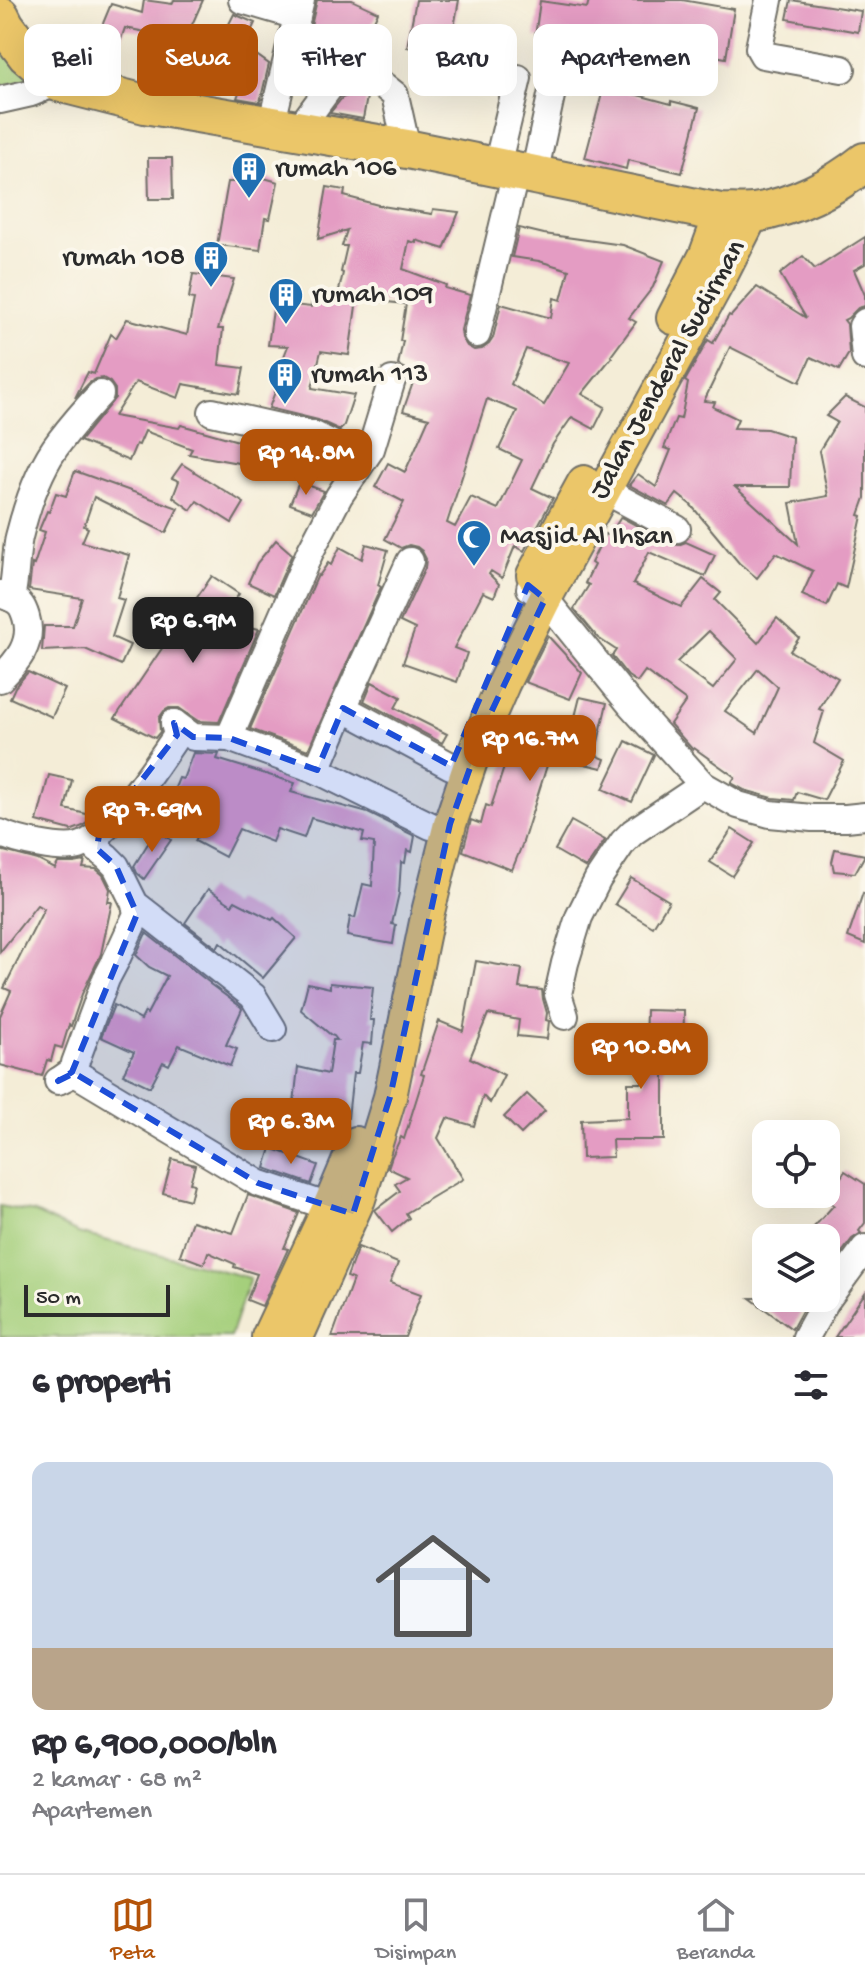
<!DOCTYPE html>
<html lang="id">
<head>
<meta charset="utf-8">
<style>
  :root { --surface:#fff; --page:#f2f2f3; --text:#2b2b33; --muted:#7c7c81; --line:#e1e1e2; --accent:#b45309 }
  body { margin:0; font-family:"Gochi Hand",sans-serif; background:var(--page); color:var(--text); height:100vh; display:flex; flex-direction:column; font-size:30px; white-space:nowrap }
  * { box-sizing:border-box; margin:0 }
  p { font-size:26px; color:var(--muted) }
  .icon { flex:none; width:44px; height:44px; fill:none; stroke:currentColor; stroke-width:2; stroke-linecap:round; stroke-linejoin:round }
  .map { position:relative; height:1337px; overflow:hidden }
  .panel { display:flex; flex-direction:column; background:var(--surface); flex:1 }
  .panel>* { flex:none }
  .top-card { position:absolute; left:24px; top:24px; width:818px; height:72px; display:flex; gap:16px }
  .controls { position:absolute; left:752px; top:1120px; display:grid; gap:16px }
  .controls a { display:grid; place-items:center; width:88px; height:88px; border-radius:16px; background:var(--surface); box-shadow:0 8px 32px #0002; font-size:40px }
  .scale { position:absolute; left:24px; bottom:20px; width:146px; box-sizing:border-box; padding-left:8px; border:4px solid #2b2b2b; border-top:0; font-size:22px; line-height:28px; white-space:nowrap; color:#2b2b2b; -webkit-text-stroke:6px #fbf7ec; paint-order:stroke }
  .price { position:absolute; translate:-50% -68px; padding:0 18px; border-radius:16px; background:var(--accent); color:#fff; font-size:26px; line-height:52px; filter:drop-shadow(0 2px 4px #0008) }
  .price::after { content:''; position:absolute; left:50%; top:48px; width:24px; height:18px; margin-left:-12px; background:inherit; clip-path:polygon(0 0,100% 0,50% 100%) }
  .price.active { background:#222; color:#fff }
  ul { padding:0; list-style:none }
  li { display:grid; align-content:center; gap:16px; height:424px; padding:0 32px }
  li+li { border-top:2px solid var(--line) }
  li span { display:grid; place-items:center; height:248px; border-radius:16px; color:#555 }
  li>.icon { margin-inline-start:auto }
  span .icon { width:144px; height:144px; fill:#fffc; stroke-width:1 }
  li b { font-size:34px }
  h2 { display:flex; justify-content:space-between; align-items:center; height:96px; padding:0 32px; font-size:34px }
  .tag { padding:0 28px; border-radius:16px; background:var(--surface); box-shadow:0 8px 32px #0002; font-size:28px; line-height:72px }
  .tag.active { background:var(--accent); color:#fff }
  .dock { display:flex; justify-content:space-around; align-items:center; height:112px; border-top:2px solid var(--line); background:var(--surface); font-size:22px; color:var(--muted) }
  .dock a { display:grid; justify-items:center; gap:4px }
  .dock .active { color:var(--accent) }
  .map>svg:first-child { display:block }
  .green { fill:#a5cf7b; stroke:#687d53; stroke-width:2 }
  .building { fill:#e49cc3; fill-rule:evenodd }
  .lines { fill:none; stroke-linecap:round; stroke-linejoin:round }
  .minor-casing { stroke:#716f67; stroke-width:30 }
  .major-casing { stroke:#716f67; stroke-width:36 }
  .highway-casing { stroke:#716f67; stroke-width:42 }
  .minor { stroke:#fff; stroke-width:26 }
  .major { stroke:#ebc669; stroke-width:32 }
  .highway { stroke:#ebc669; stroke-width:38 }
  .marked { fill:#1d4ed8; fill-opacity:0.2; stroke:#1d4ed8; stroke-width:6; stroke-dasharray:16 10; stroke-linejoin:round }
  .labels { text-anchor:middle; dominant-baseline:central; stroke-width:8; stroke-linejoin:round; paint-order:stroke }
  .poi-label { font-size:28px; fill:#2b2b2b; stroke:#fbf7ec; text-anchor:start }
  .street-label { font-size:28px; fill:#2b2b2b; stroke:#fbf7ec }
</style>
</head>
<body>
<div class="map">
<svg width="865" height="1337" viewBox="0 0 865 1337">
  <rect width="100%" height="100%" fill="#fbf7ec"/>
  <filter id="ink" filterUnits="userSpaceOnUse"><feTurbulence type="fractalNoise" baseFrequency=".0125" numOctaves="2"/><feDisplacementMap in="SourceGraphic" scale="16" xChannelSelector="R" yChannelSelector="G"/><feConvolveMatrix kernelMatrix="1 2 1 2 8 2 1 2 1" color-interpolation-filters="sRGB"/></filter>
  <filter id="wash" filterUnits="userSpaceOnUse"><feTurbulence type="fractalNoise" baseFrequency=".006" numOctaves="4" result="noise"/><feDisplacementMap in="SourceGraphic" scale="32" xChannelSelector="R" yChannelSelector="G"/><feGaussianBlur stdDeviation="1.8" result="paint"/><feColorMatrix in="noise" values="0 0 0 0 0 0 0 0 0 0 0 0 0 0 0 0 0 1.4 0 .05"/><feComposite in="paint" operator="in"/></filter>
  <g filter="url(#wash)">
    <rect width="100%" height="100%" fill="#f4edd7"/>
    <g class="green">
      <path d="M0,40l37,39 -37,8z"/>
      <path d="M0,1206l35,7 43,20 172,45 -20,59h-230z"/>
    </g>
    <g id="blocks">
      <g class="building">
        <path d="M144,0l28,4 2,-4h29l-13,29 28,8 -9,32 -25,-7 -4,26 -30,-5 11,-35 -4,-1 4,-12 -36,-7 -4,11 -22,-6 12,-29 31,9z"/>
        <path d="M317,0h35l26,12 -14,31 12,2 -4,21 -28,-2 -20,7 -22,-5z"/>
        <path d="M416,0h43l-10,55 -42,-8z"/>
        <path d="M589,0h93l52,9 -8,49 -56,-10 -4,23 -88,-19 2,-9 -45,-6 5,-36 47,7z"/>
        <path d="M791,0l70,11 -3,21 -71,-13z"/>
        <path d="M234,14l21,9 -11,23 25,18 -9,38 -23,-4 13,-33 -33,-17z"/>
        <path d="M72,36l33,5 -11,27 -26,-6 -3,-3z"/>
        <path d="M604,86l67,18v-3l28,7 -17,65 -54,-13 -2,9 -41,-11z"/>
        <path d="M349,95l18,2 -4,22 -33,-6 12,-15z"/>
        <path d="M148,158h24l1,41h-24z"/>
        <path d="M236,170l42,12 -8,37 -5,-1 -5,32 -43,-5 11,-63h7z"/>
        <path d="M327,187l18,3 -1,6 38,10 50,8 1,-5 26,3 -15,37 -28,-9v3l-7,-2 -6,28 43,16 -1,3 25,7 -9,35 1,8 5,8 7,4 8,-1 7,-5 4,-6 8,-34 50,14 3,-20 7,2 8,-30 -30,-9 -27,-4 7,-29 25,6 79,11 41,16 -11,26 -24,31 7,4 -25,34 1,1 -30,37 23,13 -11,22 -22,-12 -19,27 -21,44 21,10 -29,53 -9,-5 -13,32 -11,-7 -2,3 10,10 -5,13 -11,-5 -29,56 13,5 -10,29 -54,-19 12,-34 -15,-7 25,-54 1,-9 -4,-8 -5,-4 -8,-2 -8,3 -16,-9 19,-37 -29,-15 13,-24 17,9 24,-54 -26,-7 13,-37 -18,-9 5,-24h-3l6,-37 -49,-5 -8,56 -28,-4 -9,37 42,7 -10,30 -4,5 -22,-10 -49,-12 10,-27 -4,-1 13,-34 -20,-1 6,-42 37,4 1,-6 24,2 7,-30 -2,-1 6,-26h-5l5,-16 -29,9zM526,349l43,14 -25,42 -33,-21zM487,399l30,12 -18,38 23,11 -24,49 -27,-12 -16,30 -8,-4z"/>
        <path d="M865,237v27l-11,6 11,25v11l-7,2 -10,10 -4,2 3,4 2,29 -10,17 -28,-13 -11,25 -70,-35 -26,54 11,1 -2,5 25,12 -4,9 33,1 25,8 -2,50h-55l63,57 -8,-41 38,-7 -9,-45 18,-29 -11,-6 19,-19 20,10v91l-6,17 3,1 -16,72 -9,-4 -10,22 -25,-11 11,-24 -37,-18 -19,25 -18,-15 -48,-58 -14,-11 -9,12 -39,-21 9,-11 18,13 15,-37 -7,-2 12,-30 5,1 7,-36 -3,-2 23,-41 5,3 16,-28 2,1 26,-29 49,31 -26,-44 23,-18 12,13z"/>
        <path d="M193,274l41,5 -16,50h5l-4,36 25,3 -5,26 -56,-10 -5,14 -42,-16 -22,34 65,12 2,-3 68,19 -5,20 -55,-10 3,-5 -47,-18 -6,14 -3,-1 -7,17 -49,-20 35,-43v-9l-5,-7 -7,-4 -7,1 -7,4 -14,15 13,-26 6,2 17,-40 5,4 11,-19 60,16 7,-36 -5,-1z"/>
        <path d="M182,464l62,39 -12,20 -35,-22 -6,9 -18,-13 6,-16 -7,-3z"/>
        <path d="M75,471l103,37 -12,25 -72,-36 -10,29 4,2 -6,14 47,13 -12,43 7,2 -12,37 18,8 -9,20 -36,-16 -43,2 2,-25h29l9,-28 -53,-8 3,-26 2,1 11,-33 -6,-2 8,-19 2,1 7,-19 10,3z"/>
        <path d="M299,482l25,9 -12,21 -22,-8z"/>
        <path d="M621,517l48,26 9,2 8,-3 29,13 -10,21 -56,-24 -16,32 48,23 22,-28 18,14 -6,7 43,43 19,-25 22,20 -9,13 48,27 -19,31 5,2 -10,32 30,18 -20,39 -27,-8 -3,8 -21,-2 -29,-8 -13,-7 4,-6 -41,-29 -1,2 -23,-26 16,-23 -41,-30 -8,11 -9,-6 -16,-20 4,-6 -18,-12 -24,-29 15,-24 -4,-2 9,-18 -3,-2 14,-29 4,2zM709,631l28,28 -24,30 -36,-27zM758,669l20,18 -21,46 -32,-22z"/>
        <path d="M276,540l16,14 -18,41 -26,-12 9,-20z"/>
        <path d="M366,544l22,6 -10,35 3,2 -73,163 -58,-21 68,-154 1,1 9,-13 3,2 9,-18 22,12z"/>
        <path d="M212,576l27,18 -19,26 39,9 -40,93 -21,-1 -19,-13h-10l-5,3 -5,7 1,14 -5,6 -40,-20 60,-89 -3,-2 13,-20 4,2z"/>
        <path d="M548,636l34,37 -12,26 -45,-17z"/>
        <path d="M28,672l37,17 -13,28 -42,-19 5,-11z"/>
        <path d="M372,682l29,15 -6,11 52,26 -5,9 -78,-42z"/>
        <path d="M580,697l27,6 -12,52 10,4 -3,9 -52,-12 -28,89 -10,25 -49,-19 8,-31 10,4 5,-19 5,2 21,-64 -12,-5 7,-16 61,23z"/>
        <path d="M626,741l28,14 -22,47 -29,-13z"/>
        <path d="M193,753l26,1 -2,5 78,24 -4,9 77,21 47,23 -3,16 -5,-2 -2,13 -4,-1 -2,31 -7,31 4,1 -3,19 -46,-8 3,-19 5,1 8,-34 9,2 2,-43 -12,-2 2,-8 -53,-15 -7,20 -27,-9 -5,13 -33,-13 -14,28 -30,-16 13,-26 -38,-15 9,-22 4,1z"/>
        <path d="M49,775l23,5 -7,29 30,7 -12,10 -13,5 1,-1 -34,-9z"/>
        <path d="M155,800l22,9 -9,22 -22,-8z"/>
        <path d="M571,821l34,19 -19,28 -31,-18z"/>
        <path d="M157,829l14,11 -27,39 -7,-6 -3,-7z"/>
        <path d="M732,829l22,14 -22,33 -22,-14z"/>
        <path d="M835,849l30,6 -10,18 -21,-2 -2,-9z"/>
        <path d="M0,850l38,10 17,9 3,-6h16l11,-2 -2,7 13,1 7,6 7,14 -2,13h4l-11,52 -19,40 -11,32 -2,-1 -7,23 -7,-2 -4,15 -4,-1 -5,16 -42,-11v-49l11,-25 -7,-3 40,-79 -7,-4 -37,47z"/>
        <path d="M631,878l38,23 -16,26 -38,-23z"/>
        <path d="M208,889l24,16 3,-4 37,19 2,-2 22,20 -33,40 -43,-36 -3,6 -32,-25z"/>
        <path d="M863,893l2,1v50l-17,-7z"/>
        <path d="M146,933l64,50v1l31,23 1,2 -16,36 11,4 -7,17 -51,-21 -10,20 -6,-3 -13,25 -27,-13 11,-22 -33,-15 13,-32 27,15 4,-8 2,2 20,-38 -18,-9 -13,-12z"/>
        <path d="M476,961l46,8 -3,19 23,2 1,9 4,14 -1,7 3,1 -2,18 -30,-3 2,-16 -31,-6 -18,44 34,17 -14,28 -7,-7 -9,30 -27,-8 -9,20 25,41 -57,34 3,5 -17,14 -17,-22 25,-19 -5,-7 12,-7 -19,-9 4,-12 9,-19 3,2 20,-64 -3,-1 18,-53 24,10z"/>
        <path d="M308,983l22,5v-5l43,4 -3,33h4l-2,24 -9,-1 -5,30h-5l-5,45 -55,-6 5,-45 30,7 5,-34h4l-3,-4 -3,-1 -30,-25z"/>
        <path d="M646,1010l38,1 -1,45h-19v84h-52l1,17 -31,1 -1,-38 47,-2v-35h16z"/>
        <path d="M527,1094l18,17 -24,23 -17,-17z"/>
        <path d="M271,1148l47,17 -7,19 -46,-16z"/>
        <path d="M172,1159l23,6 -5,18 4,1 -4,16 -27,-7z"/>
        <path d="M845,1171l20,13v39l-6,8 2,2 -9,6 -21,28 -5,-6v-23h-22l30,-33 -8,-5z"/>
        <path d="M248,1195l51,18 -15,35 4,1 -26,57 -15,-6 10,-26 -23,-7 1,-3 -27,-12 -4,12 -24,-9 12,-34 41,12z"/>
        <path d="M358,1247l40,16 -8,20 31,11 -16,43h-73l21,-58 -6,-2z"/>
        <path d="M865,1293v44h-30z"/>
        <path d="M750,1298h42l11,11 -11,20z"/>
      </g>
    </g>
  </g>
  <g filter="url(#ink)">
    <use href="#blocks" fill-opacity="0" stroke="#716f67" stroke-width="2"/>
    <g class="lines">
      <g class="minor-casing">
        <g id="minor">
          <path d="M242,0l55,16"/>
          <path d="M769,0l-10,48 4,7 79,14"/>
          <path d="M0,100l31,-7 27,-11"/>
          <path d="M271,126l30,-126"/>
          <path d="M298,130l34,-46 16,-5 32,4 15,12 12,54"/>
          <path d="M497,166l21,-88"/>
          <path d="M534,175l20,-93"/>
          <path d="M865,322l-3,4 3,31"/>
          <path d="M477,334l39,-163"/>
          <path d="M212,412l102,23 20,10 20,29"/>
          <path d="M604,490l73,39"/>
          <path d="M530,588l15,11 86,106 72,80 35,20 32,9 42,4h34l19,-2"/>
          <path d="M0,594l11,4c5,-20 4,-41 8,-61 8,-32 20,-69 41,-96 12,-16 26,-32 40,-47"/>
          <path d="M0,679c17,-17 34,-36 26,-62 -3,-10 -6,-15 -15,-19"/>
          <path d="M343,708l67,-147"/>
          <path d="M174,723l19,14 36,1 88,32 114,56"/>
          <path d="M229,738l81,-186 29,-56 32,-47 21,-69"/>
          <path d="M317,770l26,-62 108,58"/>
          <path d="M0,833c16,8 62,18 79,13 31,-9 79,-83 98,-111l-3,-12"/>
          <path d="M99,835l-2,14 10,8 9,9 19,38 118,92 20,33"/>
          <path d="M565,1016l-7,-22 7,-31 14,-46 19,-38 25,-37 10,-10 70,-47"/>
          <path d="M60,1080l14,-10 1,-7 31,-84 9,-17 22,-48 -2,-10"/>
          <path d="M58,1081l17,-8 183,110 87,29"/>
          <path d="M806,1337l20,-36 39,-53"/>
        </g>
      </g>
      <g class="major-casing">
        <g id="major">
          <path d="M673,318l33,-64 15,-41"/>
          <path d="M533,575l51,-93"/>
          <path d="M268,1337l61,-130 27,-64"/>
          <path d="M297,1337l62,-138 31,-102 38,-185 22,-88 20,-60 16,-41 17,-39 42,-85 173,-317 35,-69"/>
        </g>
      </g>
      <g class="highway-casing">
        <path id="highway" d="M0,16l5,10 22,29 31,27 87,22 262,45 314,64c11,0 23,1 33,0 40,-6 80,-26 111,-51"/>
      </g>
      <use href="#minor" class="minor"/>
      <use href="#major" class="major"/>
      <use href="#highway" class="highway"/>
    </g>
  </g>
  <path class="marked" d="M528,585l17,14 -59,124 -36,101 -60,273 -37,117 -95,-31 -184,-110 -16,8 14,-9 65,-158 -21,-48 -19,-17 2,-14 78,-100 -3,-12 19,14 36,1 88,32 26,-62 108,58z"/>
  <defs>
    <g id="building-pin" transform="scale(1.8)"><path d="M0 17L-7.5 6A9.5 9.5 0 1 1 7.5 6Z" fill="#1f6fb2" stroke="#fbf7ec"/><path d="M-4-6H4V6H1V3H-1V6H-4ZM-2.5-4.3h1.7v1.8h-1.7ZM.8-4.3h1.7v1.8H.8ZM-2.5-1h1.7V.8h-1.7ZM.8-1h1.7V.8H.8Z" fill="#fff"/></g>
    <g id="mosque-pin" transform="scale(1.8)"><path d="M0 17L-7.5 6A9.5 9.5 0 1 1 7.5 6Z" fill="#1f6fb2" stroke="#fbf7ec"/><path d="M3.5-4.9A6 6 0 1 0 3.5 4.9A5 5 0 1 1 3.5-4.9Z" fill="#fff"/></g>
  </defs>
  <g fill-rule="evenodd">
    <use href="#building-pin" x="249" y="169"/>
    <use href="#building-pin" x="211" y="258"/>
    <use href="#building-pin" x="286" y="295"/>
    <use href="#building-pin" x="285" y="375"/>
    <use href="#mosque-pin" x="474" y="537"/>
  </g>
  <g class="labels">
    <g class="poi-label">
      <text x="275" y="169">rumah 106</text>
      <text x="185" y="258" text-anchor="end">rumah 108</text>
      <text x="312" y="295">rumah 109</text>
      <text x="311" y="375">rumah 113</text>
      <text x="500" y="537">Masjid Al Ihsan</text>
    </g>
    <g class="street-label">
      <text transform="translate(669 370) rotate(-61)">Jalan Jenderal Sudirman</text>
    </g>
  </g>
</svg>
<div class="controls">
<a><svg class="icon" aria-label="locate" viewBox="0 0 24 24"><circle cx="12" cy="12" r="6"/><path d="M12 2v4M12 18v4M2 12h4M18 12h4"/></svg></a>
<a><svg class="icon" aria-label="layers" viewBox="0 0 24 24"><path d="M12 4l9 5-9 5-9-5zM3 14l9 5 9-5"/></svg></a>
</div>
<div class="scale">50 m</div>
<b class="price" style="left:306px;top:497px">Rp 14.8M</b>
<b class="price active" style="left:193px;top:665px">Rp 6.9M</b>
<b class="price" style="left:530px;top:783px">Rp 16.7M</b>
<b class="price" style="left:152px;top:854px">Rp 7.69M</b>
<b class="price" style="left:641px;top:1091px">Rp 10.8M</b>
<b class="price" style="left:291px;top:1166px">Rp 6.3M</b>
<div class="top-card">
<a class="tag">Beli</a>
<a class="tag active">Sewa</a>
<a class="tag">Filter</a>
<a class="tag">Baru</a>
<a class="tag">Apartemen</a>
</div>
</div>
<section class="panel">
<h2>6 properti<svg class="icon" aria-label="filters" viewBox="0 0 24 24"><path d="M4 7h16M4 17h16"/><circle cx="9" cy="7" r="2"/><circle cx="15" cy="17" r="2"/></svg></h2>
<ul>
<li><span style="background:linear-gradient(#c9d6e8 75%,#b9a48a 0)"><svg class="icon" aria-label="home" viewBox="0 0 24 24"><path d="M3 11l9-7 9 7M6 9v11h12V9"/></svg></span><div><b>Rp 6,900,000/bln</b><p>2 kamar · 68 m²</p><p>Apartemen</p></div></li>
</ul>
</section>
<nav class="dock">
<a class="active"><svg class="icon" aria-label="map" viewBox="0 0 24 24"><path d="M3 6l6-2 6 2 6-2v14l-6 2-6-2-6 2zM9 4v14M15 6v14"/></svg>Peta</a>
<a><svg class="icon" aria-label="saved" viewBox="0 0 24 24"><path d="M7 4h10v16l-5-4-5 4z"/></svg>Disimpan</a>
<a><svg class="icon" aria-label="home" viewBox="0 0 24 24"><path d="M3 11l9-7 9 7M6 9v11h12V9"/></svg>Beranda</a>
</nav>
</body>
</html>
